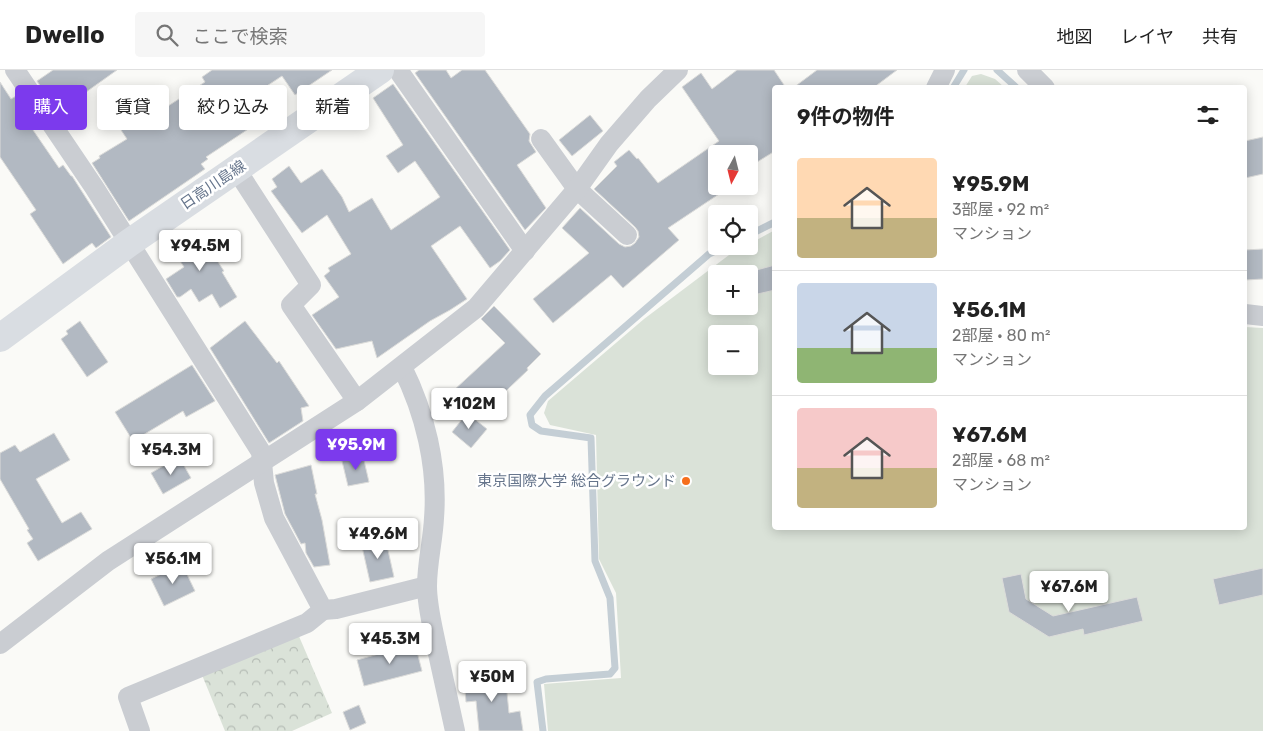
<!DOCTYPE html>
<html lang="ja">
<head>
<meta charset="utf-8">
<style>
  :root { --surface:#fff; --page:#f6f6f6; --text:#222; --muted:#767676; --line:#e0e0e0; --accent:#7c3aed }
  body { margin:0; font-family:Rubik,"Noto Sans JP",sans-serif; background:var(--page); color:var(--text); height:100vh; display:flex; flex-direction:column; font-size:19px; white-space:nowrap }
  * { box-sizing:border-box; margin:0 }
  p { font-size:16px; color:var(--muted) }
  .icon { flex:none; width:28px; height:28px; fill:none; stroke:currentColor; stroke-width:2; stroke-linecap:round; stroke-linejoin:round }
  .map { position:relative; flex:1; overflow:hidden }
  .panel { position:absolute; left:772px; top:15px; width:475px; height:445px; display:flex; flex-direction:column; background:var(--surface); border-radius:5px; box-shadow:0 2px 12px #0003 }
  .panel>* { flex:none }
  .banner { position:absolute; left:15px; top:15px; width:475px; height:45px; display:flex; gap:10px }
  .needle { width:32px; rotate:187deg }
  .tools { position:absolute; left:708px; top:75px; display:grid; gap:10px }
  .tools a { display:grid; place-items:center; width:50px; height:50px; border-radius:5px; background:var(--surface); box-shadow:0 2px 12px #0003; font-size:25px }
  .price { position:absolute; translate:-50% -42px; padding:0 11px; border-radius:5px; background:#fff; color:#222; font-size:16px; line-height:32px; filter:drop-shadow(0 1px 2px #0008) }
  .price::after { content:''; position:absolute; left:50%; top:30px; width:15px; height:11px; margin-left:-8px; background:inherit; clip-path:polygon(0 0,100% 0,50% 100%) }
  .price.selected { background:var(--accent); color:#fff }
  ul { padding:0; list-style:none }
  li { display:flex; align-items:center; gap:15px; height:125px; padding:0 25px }
  li+li { border-top:1px solid var(--line) }
  li span { display:grid; place-items:center; flex:none; width:140px; height:100px; border-radius:5px; color:#555 }
  li>.icon { margin-inline-start:auto }
  span .icon { width:60px; height:60px; fill:#fffc; stroke-width:1 }
  li b { font-size:21px }
  h2 { display:flex; justify-content:space-between; align-items:center; height:60px; padding:0 25px; font-size:21px }
  .pill { padding:0 18px; border-radius:5px; background:var(--surface); box-shadow:0 2px 12px #0003; font-size:18px; line-height:45px }
  .pill.selected { background:var(--accent); color:#fff }
  header { display:flex; align-items:center; gap:30px; box-sizing:border-box; height:70px; padding:0 25px; background:var(--surface); border-bottom:1px solid var(--line) }
  header strong { font-size:24px }
  nav { display:flex; gap:28px; margin-inline-start:auto; font-size:18px }
  .search { width:350px; height:45px; background:var(--page); display:flex; align-items:center; gap:12px; box-sizing:border-box; padding:0 18px; border-radius:5px; color:var(--muted); font-size:19px }
  .map>svg:first-child { display:block }
  .green { fill:#dae2d8; fill-rule:evenodd }
  .park { fill:url(#park-crowns) }
  .lines { fill:none; stroke-linecap:round; stroke-linejoin:round }
  .stream { stroke:#c4ced5; stroke-width:7 }
  .building { fill:#b2b9c2; stroke:#dcdcda }
  .street { stroke:#cacdd2; stroke-width:20 }
  .primary { stroke:#d9dde2; stroke-width:28 }
  .poi-dot { fill:#f66f1c; stroke:#fff; stroke-width:2 }
  .labels { text-anchor:middle; dominant-baseline:central; stroke-width:5; stroke-linejoin:round; paint-order:stroke }
  .street-label { font-size:15px; fill:#66758c; stroke:#fff }
  .poi-label { font-size:15px; fill:#66758c; stroke:#fff; text-anchor:end }
</style>
</head>
<body>
<header>
<strong>Dwello</strong>
<div class="search"><svg class="icon" aria-label="search" viewBox="0 0 24 24"><circle cx="10" cy="10" r="6"/><path d="M15 15l6 6"/></svg>ここで検索</div>
<nav><a>地図</a><a>レイヤ</a><a>共有</a></nav>
</header>
<div class="map">
<svg width="1263" height="661" viewBox="0 0 1263 661">
  <defs>
    <pattern id="park-crowns" width="20" height="18" patternUnits="userSpaceOnUse" patternTransform="scale(1.25)"><rect width="20" height="18" fill="#dae2d8"/><path d="M2 6a3 3 0 1 1 6 0M12 15a3 3 0 1 1 6 0" fill="none" stroke="#b5bcb5"/></pattern>
  </defs>
  <rect width="100%" height="100%" fill="#fafaf7"/>
  <g class="green">
    <path d="M981,4l14,5 9,8h-39l7,-11z"/>
    <path d="M775,160v298h470v-201l18,1v403h-715l-4,-47 77,-6 -5,-85 -17,-34 -3,-124 -46,-10 -6,-12 4,-12 96,-82 85,-64 16,-9h4v-2zM716,204h33v32h-33zM716,264h33v32h-33z"/>
  </g>
  <path class="park" d="M298,564l34,79 -40,18h-67l-23,-56z"/>
  <g class="lines">
    <g class="stream">
      <path d="M997,0l20,18"/>
      <path d="M953,18l11,-18"/>
      <path d="M749,165l26,-13"/>
      <path d="M543,661l-6,-49 9,-3 64,-5 5,-6 -5,-70 -15,-37 -4,-123 -50,-7 -9,-6 -2,-10 15,-19 164,-142 17,-8"/>
    </g>
  </g>
  <g class="building">
    <path d="M53,0h64l-59,42 -21,-31z"/>
    <path d="M212,0h120l-37,25 -13,-19 -32,21 15,21 -59,39 2,2 -7,5 4,5 -76,52 -37,-58 8,-5 -1,-2 28,-17 -12,-18 17,-12 4,6 22,-13 4,8 43,-28 -3,-5z"/>
    <path d="M419,0h27l5,8 11,-8h23l45,64 -1,7 7,11 -19,13 29,43 -21,22 -110,-157z"/>
    <path d="M737,0h37l12,18h-11v63l-26,16v-13h-33v32h15l-63,42 11,12 -56,48 -12,-13 -58,48 -20,-24 56,-46 -27,-25 18,-20 39,36 6,3 6,-1 4,-3 4,-6 -1,-6 -3,-4 -41,-38 23,-23 -3,-4 15,-12 8,9 1,-1 20,25 61,-42 -37,-54 19,-14 11,16z"/>
    <path d="M817,0h80l-24,18h-80z"/>
    <path d="M0,12l11,17 7,-4 20,30 -5,5 26,38 4,-3 8,11h1l39,61 -15,11 -4,-5 -29,21 -33,-50 6,-4 -36,-53z"/>
    <path d="M393,14l117,166 -10,11 -10,7 -30,-42 -29,20 36,53 -17,11 -20,11 -53,37 -5,-17 -36,8 -24,-34 27,-18 -15,-21 6,-5 -2,-3 23,-14 -24,-39 -25,18 -31,-42 6,-4 -5,-8 17,-13 12,17 21,-14 20,28 7,15 23,-14 19,32 49,-33 -25,-36 -17,12 -12,-17 17,-11 -30,-47z"/>
    <path d="M590,45l13,16 -31,25 -13,-16z"/>
    <path d="M1263,67v37l-18,4v-37z"/>
    <path d="M197,160l27,41 -2,1 15,25 -17,11 -8,-14 -13,8 -8,-13 -11,8h-3l-11,-18 18,-12 -13,-20z"/>
    <path d="M1263,179v30l-18,1v-30z"/>
    <path d="M775,195v25l-26,6v-24z"/>
    <path d="M494,236l47,48 -14,14 1,2 -38,36 2,2 -13,11 -26,-28 52,-48 -24,-24z"/>
    <path d="M80,251l28,41 -21,15 -26,-38 7,-5 -2,-3z"/>
    <path d="M245,251l32,42 2,-2 30,45 -8,2 2,13 -34,22 -59,-95z"/>
    <path d="M192,295l23,36 -29,16 -3,-6 -50,30 -18,-29z"/>
    <path d="M467,343l20,16 -16,19 -19,-16z"/>
    <path d="M54,363l16,27 -34,19 26,44 19,-11 11,17 -54,32 -11,-18 6,-4 -6,-9 2,-1 -29,-50v-26l15,-8 5,7z"/>
    <path d="M363,386l6,26 -21,4 -6,-25z"/>
    <path d="M179,387l12,21 -28,16 -12,-21z"/>
    <path d="M311,395l6,29h-2l7,26 8,45 -16,2 -8,-14 -1,-10 -4,1 -16,-30 -10,-39z"/>
    <path d="M385,467l9,40 -24,5 -9,-40z"/>
    <path d="M182,494l13,27 -31,15 -13,-27z"/>
    <path d="M1263,498v27l-44,10 -6,-26z"/>
    <path d="M1021,504l5,25 27,17 84,-19 6,24 -59,14 -1,-6 -34,8 -40,-25 -7,-34z"/>
    <path d="M415,574l7,27 -58,15 -7,-26z"/>
    <path d="M505,602l4,41 11,-2 3,20h-44l-3,-30 -10,1 -2,-25z"/>
    <path d="M359,635l7,18 -16,7 -7,-18z"/>
  </g>
  <g class="lines">
    <g class="street">
      <path d="M15,0l79,117 167,265 3,31 10,35 49,92 13,-1 91,-23"/>
      <path d="M398,0l127,181"/>
      <path d="M1027,0l18,18"/>
      <path d="M936,18l9,-18"/>
      <path d="M541,69l36,50 50,46"/>
      <path d="M236,99l75,116 -20,20 66,96"/>
      <path d="M1245,244l18,2"/>
      <path d="M402,297c23,46 36,99 32,151 -1,22 -7,45 -7,68 0,21 6,42 10,63 6,28 12,55 18,82"/>
      <path d="M0,574l108,-83 249,-160 119,-93 101,-119 32,-45 39,-45 30,-29"/>
      <path d="M140,661l-12,-34 179,-74 16,-13"/>
    </g>
    <path class="primary" d="M0,268l129,-95 251,-173"/>
  </g>
  <circle class="poi-dot" cx="686" cy="411" r="5"/>
  <g class="labels">
    <g class="street-label">
      <text transform="translate(213 115) rotate(-34)">日高川島線</text>
    </g>
    <g class="poi-label">
      <text x="676" y="411">東京国際大学 総合グラウンド</text>
    </g>
  </g>
</svg>
<div class="tools">
<a><svg class="needle" viewBox="-14 -14 28 28"><path d="M0-13l5 13h-10z" fill="#e53935"/><path d="M0 13l5-13h-10z" fill="#767676"/></svg></a>
<a><svg class="icon" aria-label="locate" viewBox="0 0 24 24"><circle cx="12" cy="12" r="6"/><path d="M12 2v4M12 18v4M2 12h4M18 12h4"/></svg></a>
<a>+</a>
<a>−</a>
</div>
<b class="price" style="left:200px;top:202px">¥94.5M</b>
<b class="price" style="left:469px;top:360px">¥102M</b>
<b class="price selected" style="left:356px;top:401px">¥95.9M</b>
<b class="price" style="left:171px;top:406px">¥54.3M</b>
<b class="price" style="left:378px;top:490px">¥49.6M</b>
<b class="price" style="left:173px;top:515px">¥56.1M</b>
<b class="price" style="left:1069px;top:543px">¥67.6M</b>
<b class="price" style="left:390px;top:595px">¥45.3M</b>
<b class="price" style="left:492px;top:633px">¥50M</b>
<div class="banner">
<a class="pill selected">購入</a>
<a class="pill">賃貸</a>
<a class="pill">絞り込み</a>
<a class="pill">新着</a>
</div>
<section class="panel">
<h2>9件の物件<svg class="icon" aria-label="filters" viewBox="0 0 24 24"><path d="M4 7h16M4 17h16"/><circle cx="9" cy="7" r="2"/><circle cx="15" cy="17" r="2"/></svg></h2>
<ul>
<li><span style="background:linear-gradient(#ffd9b3 60%,#c2b280 0)"><svg class="icon" aria-label="home" viewBox="0 0 24 24"><path d="M3 11l9-7 9 7M6 9v11h12V9"/></svg></span><div><b>¥95.9M</b><p>3部屋 · 92 m²</p><p>マンション</p></div></li>
<li><span style="background:linear-gradient(#c9d6e8 65%,#8fb573 0)"><svg class="icon" aria-label="home" viewBox="0 0 24 24"><path d="M3 11l9-7 9 7M6 9v11h12V9"/></svg></span><div><b>¥56.1M</b><p>2部屋 · 80 m²</p><p>マンション</p></div></li>
<li><span style="background:linear-gradient(#f6c9c9 60%,#c2b280 0)"><svg class="icon" aria-label="home" viewBox="0 0 24 24"><path d="M3 11l9-7 9 7M6 9v11h12V9"/></svg></span><div><b>¥67.6M</b><p>2部屋 · 68 m²</p><p>マンション</p></div></li>
</ul>
</section>
</div>
</body>
</html>
